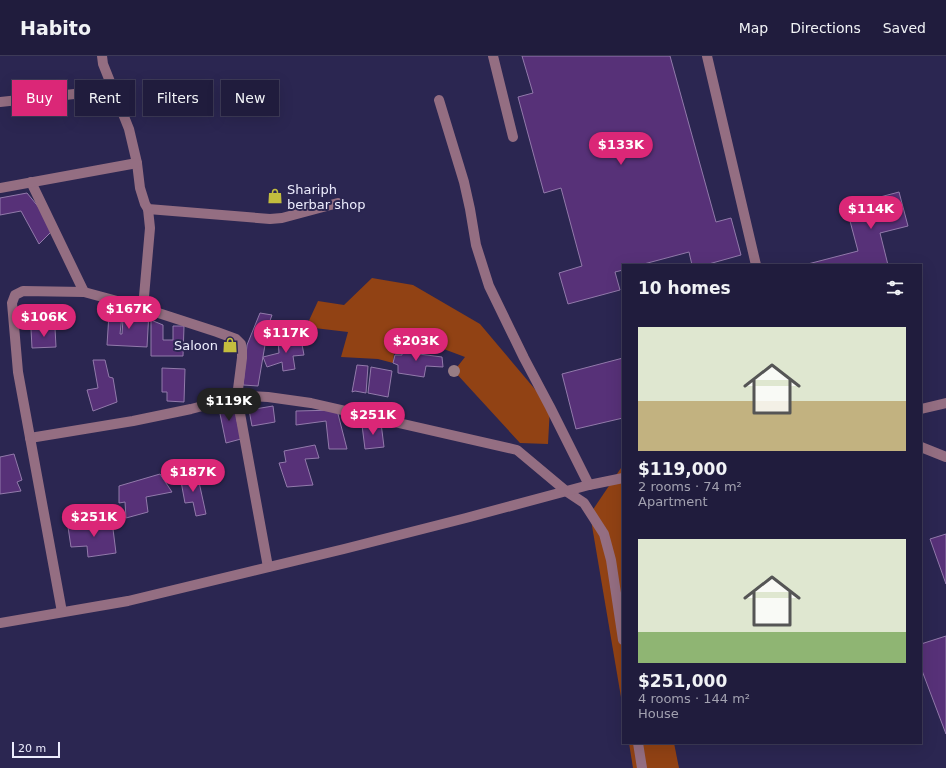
<!DOCTYPE html>
<html lang="en">
<head>
<meta charset="utf-8">
<style>
  :root { --surface:#201c3d; --page:#2d2948; --text:#f1f3f6; --muted:#a2a1b0; --line:#3d3a57; --accent:#db2777 }
  body { margin:0; font-family:"DejaVu Sans",sans-serif; background:var(--page); color:var(--text); height:100vh; display:flex; flex-direction:column; font-size:15px; white-space:nowrap }
  * { box-sizing:border-box; margin:0 }
  p { font-size:13px; color:var(--muted) }
  .icon { flex:none; width:22px; height:22px; fill:none; stroke:currentColor; stroke-width:2; stroke-linecap:round; stroke-linejoin:round }
  .map { position:relative; flex:1; overflow:hidden }
  .details { position:absolute; left:622px; top:208px; width:300px; height:480px; display:flex; flex-direction:column; background:var(--surface); border-radius:0px; box-shadow:0 4px 16px #0002,0 0 0 1px var(--line) }
  .details>* { flex:none }
  .top-card { position:absolute; left:12px; top:24px; width:380px; height:36px; display:flex; gap:8px }
  .scale { position:absolute; left:12px; bottom:10px; width:48px; box-sizing:border-box; padding-left:4px; border:2px solid #ececfd; border-top:0; font-size:11px; line-height:14px; white-space:nowrap; color:#ececfd; -webkit-text-stroke:3px #2b2651; paint-order:stroke }
  .price { position:absolute; translate:-50% -34px; padding:0 9px; border-radius:14px; background:var(--accent); color:#fff; font-size:13px; line-height:26px; filter:drop-shadow(0 1px 2px #0008) }
  .price::after { content:''; position:absolute; left:50%; top:24px; width:12px; height:9px; margin-left:-6px; background:inherit; clip-path:polygon(0 0,100% 0,50% 100%) }
  .price.on { background:#222; color:#fff }
  ul { padding:0; list-style:none }
  li { display:grid; align-content:center; gap:8px; height:212px; padding:0 16px }
  li span { display:grid; place-items:center; height:124px; border-radius:0px; color:#555 }
  li>.icon { margin-inline-start:auto }
  span .icon { width:72px; height:72px; fill:#fffc; stroke-width:1 }
  li b { font-size:17px }
  h2 { display:flex; justify-content:space-between; align-items:center; height:48px; padding:0 16px; font-size:17px }
  .tag { padding:0 14px; border-radius:0px; background:var(--surface); box-shadow:0 4px 16px #0002,0 0 0 1px var(--line); font-size:14px; line-height:36px }
  .tag.on { background:var(--accent); color:#fff }
  header { display:flex; align-items:center; gap:24px; box-sizing:border-box; height:56px; padding:0 20px; background:var(--surface); border-bottom:1px solid var(--line) }
  header strong { font-size:19px }
  nav { display:flex; gap:22px; margin-inline-start:auto; font-size:14px }
  .map>svg:first-child { display:block }
  .forest { fill:#914214 }
  .building { fill:#573178; stroke:#927aab }
  .lines { fill:none; stroke-linecap:round; stroke-linejoin:round }
  .minor { stroke:#946e82; stroke-width:10 }
  .tree { fill:#987d85 }
  .labels { text-anchor:middle; dominant-baseline:central; stroke-width:4; stroke-linejoin:round; paint-order:stroke }
  .poi-label { font-size:13px; fill:#ececfd; stroke:#2b2651; text-anchor:start }
</style>
</head>
<body>
<header>
<strong>Habito</strong>
<nav><a>Map</a><a>Directions</a><a>Saved</a></nav>
</header>
<div class="map">
<svg width="946" height="712" viewBox="0 0 946 712">
  <rect width="100%" height="100%" fill="#2b2651"/>
  <g class="forest">
    <path d="M372,222l41,7 67,39 70,83 -2,37 -28,-1 -66,-72 11,-14 -24,-9 -46,-5 -2,20 -15,-4 -37,-2 7,-25 -42,-5 12,-26 26,4z"/>
    <path d="M623,409v244l-33,-195z"/>
    <path d="M629,687h45l5,25h-46z"/>
  </g>
  <g class="building">
    <path d="M522,0h148l46,166 15,-4 10,37 -36,10h-13l-3,-13 -49,13h-17v5l-8,2 5,18 -52,14 -9,-31 23,-7 -21,-78 -17,5 -26,-96 15,-4z"/>
    <path d="M899,136l9,34 -28,7 8,32h-84l54,-14 -12,-45z"/>
    <path d="M27,137l14,17 10,22 -12,12 -18,-33 -21,4v-17z"/>
    <path d="M135,254l14,1 -2,36 -40,-2 2,-31 13,1 -2,19h2l1,-15 12,1z"/>
    <path d="M260,257l12,2 -10,28 3,2 -7,41 -15,-1 4,-40z"/>
    <path d="M151,264l12,5v15h10v-14h11l-1,30h-32z"/>
    <path d="M55,272l1,19 -24,1 -1,-19z"/>
    <path d="M301,283l3,16 -11,1 2,13 -12,2 -1,-9 -15,5 -4,-10 16,-4 -1,-12z"/>
    <path d="M402,292h18l-1,6 23,3 1,10 -17,-1 -2,11 -26,-4v-8l-5,-2 2,-8h7z"/>
    <path d="M623,302v60l-47,11 -14,-55z"/>
    <path d="M93,304h12l4,17 4,1 4,24 -24,9 -6,-21 11,-2z"/>
    <path d="M357,309l11,1 -2,27 -11,-2 -3,1z"/>
    <path d="M371,311l21,4 -4,26 -20,-4z"/>
    <path d="M162,312l23,1 -1,33 -17,-1v-9h-5z"/>
    <path d="M233,345l8,38 -15,4 -8,-39z"/>
    <path d="M273,350l2,16 -23,4 -3,-16z"/>
    <path d="M337,354l10,39h-18l-3,-28 -30,4v-14z"/>
    <path d="M381,367l3,24 -19,2 -3,-24z"/>
    <path d="M315,389l4,13 -14,1 8,26 -26,2 -8,-24 7,-1 -2,-11z"/>
    <path d="M14,398l8,26 -5,2 4,9 -21,3v-37z"/>
    <path d="M197,417l9,41 -10,2 -3,-14 -8,1 -5,-27z"/>
    <path d="M160,418l12,18 -26,5 2,15 -22,6 -1,-16 -6,1v-17z"/>
    <path d="M112,465l4,32 -28,4 -1,-11 -16,1 -3,-20z"/>
    <path d="M946,478v50l-16,-45z"/>
    <path d="M946,580v98l-25,-66v-24z"/>
  </g>
  <g class="lines">
    <g class="minor">
      <path d="M102,0l1,8 26,65 8,34 3,25 5,16 3,5 122,10 12,-1 56,-15"/>
      <path d="M493,0l20,81"/>
      <path d="M707,0l49,209"/>
      <path d="M439,44l25,82 6,27 6,36 13,41 35,72 26,49 39,78"/>
      <path d="M0,46l93,-10 19,-4"/>
      <path d="M31,126l53,110"/>
      <path d="M0,132l137,-25"/>
      <path d="M143,252l7,-80 -2,-19"/>
      <path d="M921,353l25,-6"/>
      <path d="M30,382l103,-17 58,-12 46,-12 12,-1 19,1 43,6 206,47 49,41 18,12 20,31 7,26 12,80"/>
      <path d="M921,391l25,10"/>
      <path d="M62,556l-44,-240 -6,-69 3,-8 8,-4 61,1 59,16 74,24 19,7 5,5 1,7v7l-5,39 31,170"/>
      <path d="M0,567l128,-22 216,-52 122,-31 123,-33 34,-7"/>
      <path d="M638,687l4,25"/>
    </g>
  </g>
  <circle class="tree" cx="454" cy="315" r="6"/>
  <defs>
    <g id="shop-bare" transform="scale(1.2)"><path d="M-5-2.5h2.3a2.7 3.5 0 0 1 5.4 0H5L5.5 6h-11ZM-1.5-2.5h3a1.5 2.3 0 0 0-3 0Z" fill="#c3bd3e" stroke="#2b2651" stroke-width="2.5" paint-order="stroke"/></g>
  </defs>
  <g fill-rule="evenodd">
    <use href="#shop-bare" x="275" y="140"/>
    <use href="#shop-bare" x="230" y="289"/>
  </g>
  <g class="labels">
    <g class="poi-label">
      <text x="287" y="133">Shariph<tspan x="287" dy="15">berbar shop</tspan></text>
      <text x="218" y="289" text-anchor="end">Saloon</text>
    </g>
  </g>
</svg>
<div class="scale">20 m</div>
<b class="price" style="left:621px;top:110px">$133K</b>
<b class="price" style="left:871px;top:174px">$114K</b>
<b class="price" style="left:129px;top:274px">$167K</b>
<b class="price" style="left:44px;top:282px">$106K</b>
<b class="price" style="left:286px;top:298px">$117K</b>
<b class="price" style="left:416px;top:306px">$203K</b>
<b class="price on" style="left:229px;top:366px">$119K</b>
<b class="price" style="left:373px;top:380px">$251K</b>
<b class="price" style="left:193px;top:437px">$187K</b>
<b class="price" style="left:94px;top:482px">$251K</b>
<div class="top-card">
<a class="tag on">Buy</a>
<a class="tag">Rent</a>
<a class="tag">Filters</a>
<a class="tag">New</a>
</div>
<section class="details">
<h2>10 homes<svg class="icon" aria-label="filters" viewBox="0 0 24 24"><path d="M4 7h16M4 17h16"/><circle cx="9" cy="7" r="2"/><circle cx="15" cy="17" r="2"/></svg></h2>
<ul>
<li><span style="background:linear-gradient(#dfe7d0 60%,#c2b280 0)"><svg class="icon" aria-label="home" viewBox="0 0 24 24"><path d="M3 11l9-7 9 7M6 9v11h12V9"/></svg></span><div><b>$119,000</b><p>2 rooms · 74 m²</p><p>Apartment</p></div></li>
<li><span style="background:linear-gradient(#dfe7d0 75%,#8fb573 0)"><svg class="icon" aria-label="home" viewBox="0 0 24 24"><path d="M3 11l9-7 9 7M6 9v11h12V9"/></svg></span><div><b>$251,000</b><p>4 rooms · 144 m²</p><p>House</p></div></li>
</ul>
</section>
</div>
</body>
</html>
